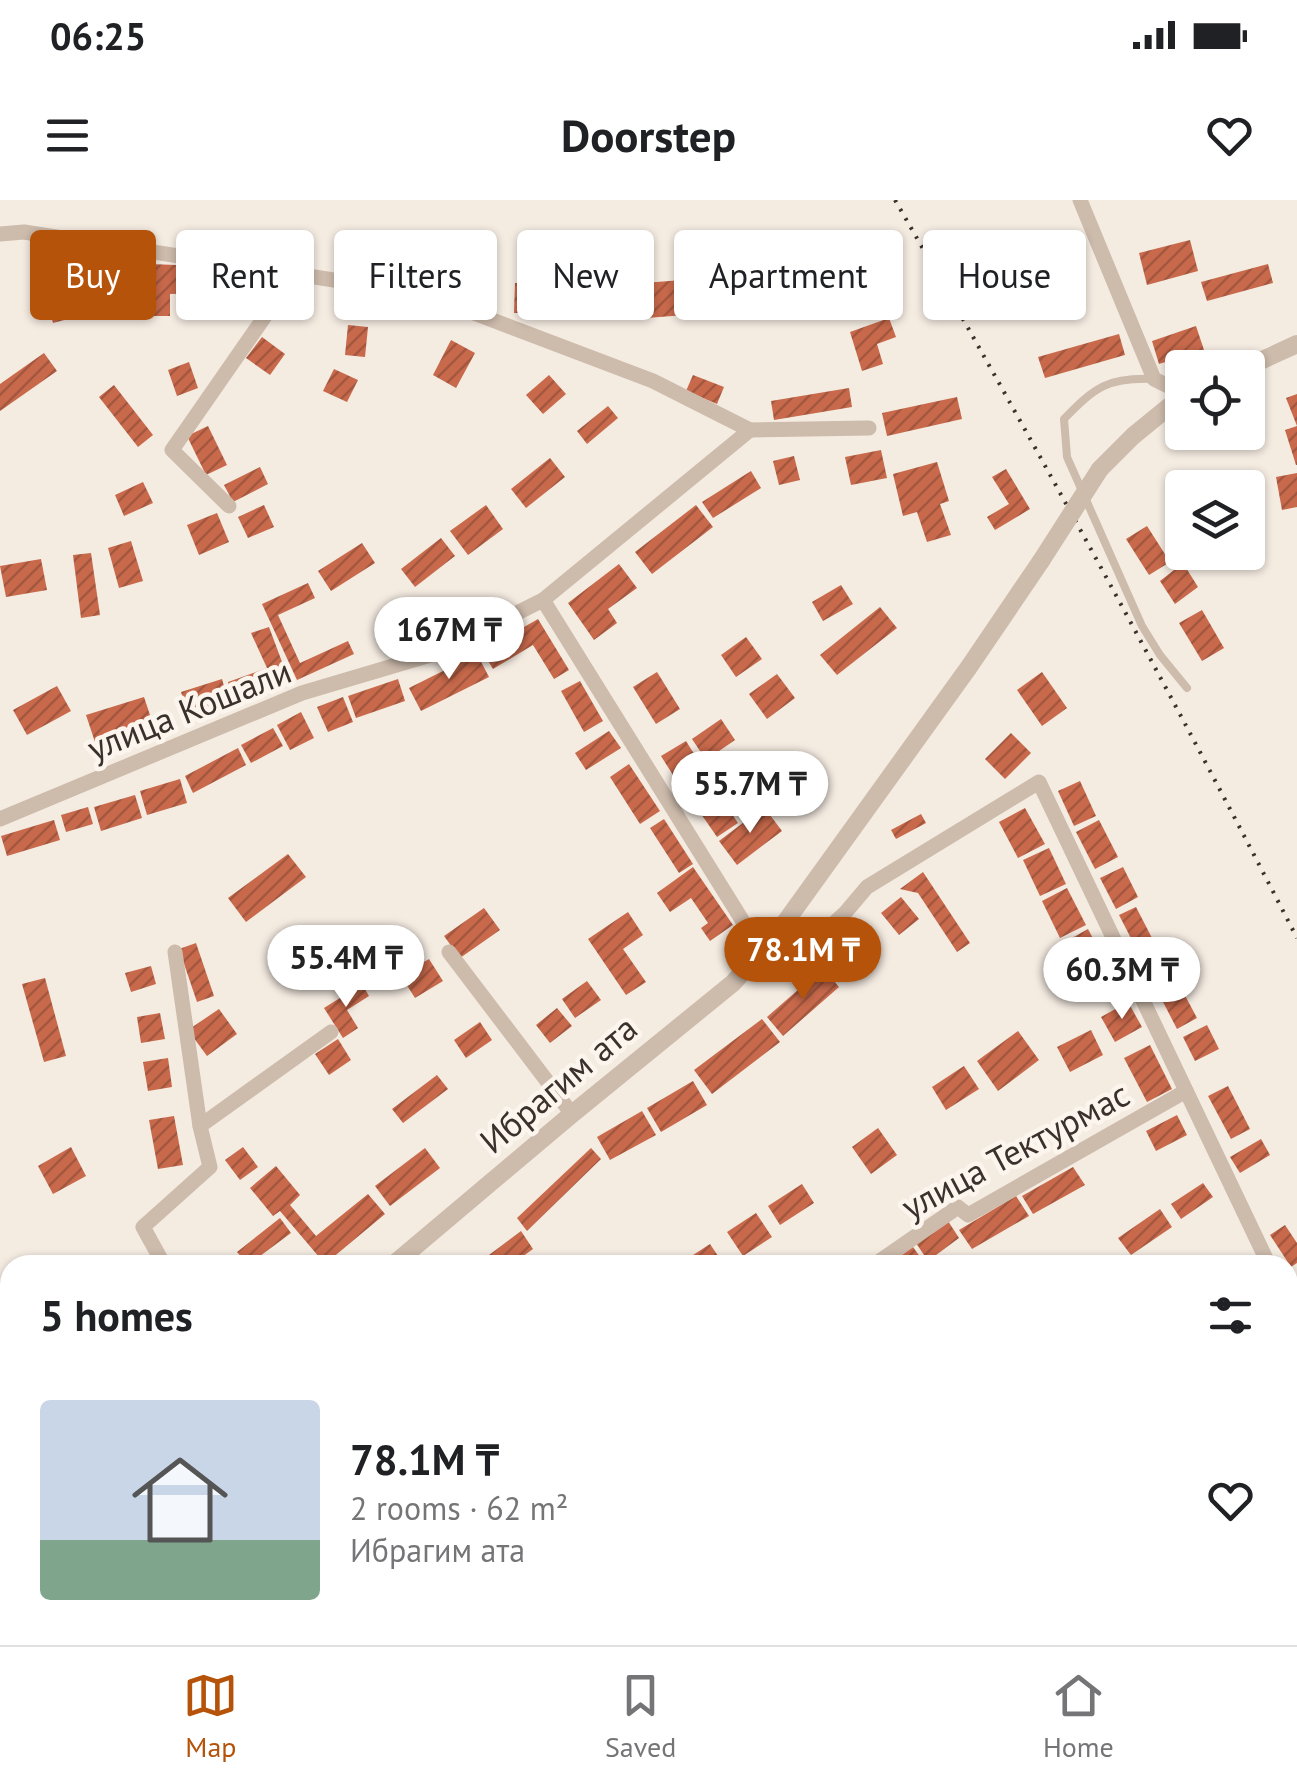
<!DOCTYPE html>
<html lang="en">
<head>
<meta charset="utf-8">
<style>
  :root { --surface:#fff; --page:#f2f2f2; --text:#202124; --muted:#757577; --line:#e0e0e0; --accent:#b45309 }
  body { margin:0; font-family:"PT Sans",sans-serif; background:var(--page); color:var(--text); height:100vh; display:flex; flex-direction:column; font-size:38px; white-space:nowrap }
  * { box-sizing:border-box; margin:0 }
  p { font-size:32px; color:var(--muted) }
  .icon { flex:none; width:55px; height:55px; fill:none; stroke:currentColor; stroke-width:2; stroke-linecap:round; stroke-linejoin:round }
  .map { position:relative; flex:1; overflow:hidden }
  .sheet { position:absolute; left:0px; top:1055px; width:1298px; height:390px; display:flex; flex-direction:column; background:var(--surface); border-radius:30px 30px 0 0; box-shadow:0 2px 8px #0004 }
  .sheet>* { flex:none }
  .guide { position:absolute; left:30px; top:30px; width:1238px; height:90px; display:flex; gap:20px }
  .controls { position:absolute; left:1165px; top:150px; display:grid; gap:20px }
  .controls a { display:grid; place-items:center; width:100px; height:100px; border-radius:10px; background:var(--surface); box-shadow:0 2px 8px #0004; font-size:50px }
  .price { position:absolute; translate:-50% -85px; padding:0 22px; border-radius:35px; background:#fff; color:#222; font-size:32px; line-height:65px; filter:drop-shadow(0 2px 5px #0008) }
  .price::after { content:''; position:absolute; left:50%; top:60px; width:30px; height:22px; margin-left:-15px; background:inherit; clip-path:polygon(0 0,100% 0,50% 100%) }
  .price.current { background:var(--accent); color:#fff }
  ul { padding:0; list-style:none }
  li { display:flex; align-items:center; gap:30px; height:250px; padding:0 40px }
  li span { display:grid; place-items:center; flex:none; width:280px; height:200px; border-radius:10px; color:#555 }
  li>.icon { margin-inline-start:auto }
  span .icon { width:120px; height:120px; fill:#fffc; stroke-width:1 }
  li b { font-size:42px }
  h2 { display:flex; justify-content:space-between; align-items:center; height:120px; padding:0 40px; font-size:42px }
  .chip { padding:0 35px; border-radius:10px; background:var(--surface); box-shadow:0 2px 8px #0004; font-size:35px; line-height:90px }
  .chip.current { background:var(--accent); color:#fff }
  .status { display:flex; justify-content:space-between; align-items:center; height:70px; padding:0 50px; background:var(--surface); direction:ltr }
  .status svg { height:28px; fill:currentColor }
  header { display:flex; justify-content:space-between; align-items:center; height:130px; padding:0 40px; background:var(--surface); font-size:45px; font-weight:700 }
  .menu { display:flex; justify-content:space-around; align-items:center; height:140px; border-top:2px solid var(--line); background:var(--surface); font-size:28px; color:var(--muted) }
  .menu a { display:grid; justify-items:center; gap:5px }
  .menu .current { color:var(--accent) }
  .map>svg:first-child { display:block }
  .building { fill:url(#building-hatch) }
  .lines { fill:none; stroke-linecap:round; stroke-linejoin:round }
  .service { stroke:#cdbbac; stroke-width:8 }
  .minor { stroke:#cdbbac; stroke-width:15 }
  .tertiary { stroke:#cdbbac; stroke-width:18 }
  .rail { stroke:#3b302b; stroke-width:4; stroke-dasharray:2.5 8; stroke-linecap:butt }
  .tertiary-bridge { stroke:#cdbbac; stroke-width:18 }
  .labels { text-anchor:middle; dominant-baseline:central; stroke-width:9; stroke-linejoin:round; paint-order:stroke }
  .street-label { font-size:35px; fill:#3b302b; stroke:#fbf5ee }
</style>
</head>
<body>
<div class="status"><b>06:25</b><svg viewBox="0 0 49 12"><path d="M0 12V9h3v3zM5 12V6h3v6zM10 12V3h3v9zM15 12V0h3v12zM26 1h20v11H26zM47 4h2v5h-2z"/></svg></div>
<header><svg class="icon" aria-label="menu" viewBox="0 0 24 24"><path d="M4 6h16M4 12h16M4 18h16"/></svg>Doorstep<svg class="icon" aria-label="heart" viewBox="0 0 24 24"><path d="M12 20l-8-8c-3-5 5-10 8-4 3-6 11-1 8 4z"/></svg></header>
<div class="map">
<svg width="1297" height="1445" viewBox="0 0 1297 1445">
  <defs>
    <pattern id="building-hatch" width="6" height="6" patternUnits="userSpaceOnUse" patternTransform="scale(2.5)"><rect width="6" height="6" fill="#c8694b"/><path d="M-1 1l2-2M0 6l6-6M5 7l2-2" fill="none" stroke="#a4573f"/></pattern>
  </defs>
  <rect width="100%" height="100%" fill="#f4ebe1"/>
  <g class="building">
    <path d="M1190,40l8,31 -51,14 -8,-32z"/>
    <path d="M150,64l51,2 -2,27 -29,1v22h-21z"/>
    <path d="M1268,64l5,19 -66,18 -6,-19z"/>
    <path d="M121,76l7,27 -75,20 -8,-27z"/>
    <path d="M682,80l3,35 -64,5 -3,-35z"/>
    <path d="M515,83l23,1 -1,29h-23z"/>
    <path d="M889,118l7,19 -19,7 6,20 -21,7 -12,-39z"/>
    <path d="M348,125l20,2 -3,30 -20,-2z"/>
    <path d="M1196,126l8,24 -45,14 -7,-23z"/>
    <path d="M1119,134l6,21 -80,23 -7,-21z"/>
    <path d="M262,137l23,17 -15,21 -24,-17z"/>
    <path d="M451,140l24,13 -19,35 -23,-13z"/>
    <path d="M44,153l13,18 -57,40v-27z"/>
    <path d="M189,162l9,26 -21,8 -9,-26z"/>
    <path d="M334,169l24,11 -11,22 -24,-11z"/>
    <path d="M549,175l17,19 -23,20 -17,-19z"/>
    <path d="M693,175l31,12 -7,17 -31,-13z"/>
    <path d="M114,185l39,50 -15,12 -39,-50z"/>
    <path d="M849,188l3,19 -78,13 -3,-19z"/>
    <path d="M1297,194v32l-11,-28z"/>
    <path d="M957,197l5,22 -75,17 -5,-23z"/>
    <path d="M608,206l10,12 -31,26 -10,-13z"/>
    <path d="M1255,210l7,23 -43,13 -4,-14h33v-19z"/>
    <path d="M208,226l19,39 -21,10 -19,-39z"/>
    <path d="M1297,226v39h-1l-11,-35z"/>
    <path d="M881,250l6,28 -36,7 -6,-28z"/>
    <path d="M794,256l6,24 -21,5 -6,-24z"/>
    <path d="M550,258l15,19 -39,31 -15,-19z"/>
    <path d="M937,262l12,39 -9,3 11,31 -24,7 -10,-30 -14,4 -10,-42z"/>
    <path d="M260,267l8,17 -35,18 -9,-17z"/>
    <path d="M1006,269l24,40 -35,21 -8,-13 22,-13 -17,-27z"/>
    <path d="M751,271l10,17 -48,30 -11,-16z"/>
    <path d="M1297,273v34l-15,3 -6,-33z"/>
    <path d="M143,282l10,21 -29,13 -9,-21z"/>
    <path d="M264,305l10,22 -26,11 -10,-21z"/>
    <path d="M486,305l17,24 -35,26 -18,-24z"/>
    <path d="M696,305l17,22 -61,47 -17,-22z"/>
    <path d="M217,313l12,29 -30,13 -12,-30z"/>
    <path d="M1147,326l23,36 -21,13 -23,-36z"/>
    <path d="M441,338l14,18 -40,31 -14,-18z"/>
    <path d="M131,341l12,40 -24,7 -11,-40z"/>
    <path d="M362,343l13,20 -44,28 -13,-20z"/>
    <path d="M91,353l9,62 -19,3 -8,-63z"/>
    <path d="M41,359l6,31 -41,7 -6,-31z"/>
    <path d="M1183,363l15,24 -23,17 -15,-23z"/>
    <path d="M619,364l18,24 -29,21 9,14 -23,17 -26,-37z"/>
    <path d="M308,383l7,15 -37,17 22,48 48,-22 6,13 -57,26 -35,-76z"/>
    <path d="M841,385l12,19 -30,17 -11,-19z"/>
    <path d="M880,407l17,21 -60,47 -17,-20z"/>
    <path d="M1202,410l22,38 -22,13 -23,-38z"/>
    <path d="M538,419l31,51 -15,9 -21,-34 -40,24 -11,-18z"/>
    <path d="M269,427l19,51 -54,21 -6,-17 39,-14 -16,-35z"/>
    <path d="M746,437l16,22 -26,18 -15,-22z"/>
    <path d="M477,454l12,23 -68,34 -12,-23z"/>
    <path d="M657,472l23,37 -24,15 -23,-37z"/>
    <path d="M1042,472l25,36 -25,18 -25,-36z"/>
    <path d="M777,474l18,24 -28,21 -18,-25z"/>
    <path d="M222,479l6,21 -40,13 -7,-21z"/>
    <path d="M398,479l7,22 -49,17 -8,-22z"/>
    <path d="M580,481l23,40 -19,11 -23,-41z"/>
    <path d="M57,486l14,25 -44,24 -14,-25z"/>
    <path d="M144,497l9,27 -58,18 -9,-27z"/>
    <path d="M343,497l10,25 -25,10 -11,-25z"/>
    <path d="M301,512l13,26 -24,12 -13,-25z"/>
    <path d="M721,519l14,21 -29,20 -14,-21z"/>
    <path d="M273,528l10,18 -32,17 -10,-18z"/>
    <path d="M609,531l12,17 -35,22 -11,-17z"/>
    <path d="M1011,533l20,20 -26,26 -20,-20z"/>
    <path d="M686,541l22,35 -25,15 -22,-35z"/>
    <path d="M238,548l8,17 -53,28 -8,-17z"/>
    <path d="M629,564l31,47 -20,13 -30,-47z"/>
    <path d="M180,579l7,24 -40,12 -7,-24z"/>
    <path d="M1080,581l16,35 -22,10 -16,-35z"/>
    <path d="M718,593l20,30 -21,14 -20,-29z"/>
    <path d="M135,595l7,23 -41,13 -7,-24z"/>
    <path d="M88,607l5,17 -27,8 -5,-17z"/>
    <path d="M764,607l18,24 -45,34 -18,-24z"/>
    <path d="M1025,608l20,36 -27,14 -19,-36z"/>
    <path d="M921,614l5,9 -30,16 -5,-9z"/>
    <path d="M664,619l29,45 -14,9 -29,-45z"/>
    <path d="M54,620l6,20 -53,16 -6,-20z"/>
    <path d="M1099,620l19,37 -23,12 -19,-37z"/>
    <path d="M1049,648l17,36 -26,12 -17,-36z"/>
    <path d="M288,654l18,23 -60,45 -18,-24z"/>
    <path d="M693,667l40,58 -23,16 -9,-13 7,-5 -17,-25 -21,14 -13,-19z"/>
    <path d="M1123,667l15,30 -22,12 -16,-31z"/>
    <path d="M923,672l47,71 -13,9 -39,-59 -18,-4z"/>
    <path d="M1067,688l19,37 -26,13 -18,-37z"/>
    <path d="M901,697l18,22 -20,16 -18,-22z"/>
    <path d="M1136,707l16,31 -17,8 -16,-31z"/>
    <path d="M484,708l16,22 -40,28 -16,-22z"/>
    <path d="M628,712l15,23 -20,14 23,33 -20,13 -38,-56z"/>
    <path d="M1088,729l19,36 -24,13 -20,-35z"/>
    <path d="M327,730l11,17 -25,16 7,12 -23,14 -18,-28z"/>
    <path d="M196,743l18,53 -17,6 -18,-53z"/>
    <path d="M1159,743l19,37 -18,9 -19,-37z"/>
    <path d="M429,759l14,22 -28,17 -14,-22z"/>
    <path d="M151,766l5,18 -25,8 -6,-19z"/>
    <path d="M823,768l16,19 -56,49 -16,-19z"/>
    <path d="M45,778l21,78 -22,6 -22,-78z"/>
    <path d="M587,781l14,19 -26,18 -13,-19z"/>
    <path d="M362,784l7,12 -22,14 11,18 -15,10 -19,-30z"/>
    <path d="M1181,788l16,30 -20,11 -16,-31z"/>
    <path d="M1128,802l14,25 -27,15 -14,-25z"/>
    <path d="M557,808l15,18 -22,17 -14,-18z"/>
    <path d="M219,809l18,25 -30,22 -19,-26z"/>
    <path d="M160,813l5,26 -24,4 -4,-26z"/>
    <path d="M762,819l18,23 -68,52 -18,-24z"/>
    <path d="M480,822l12,18 -26,18 -12,-18z"/>
    <path d="M1207,825l12,24 -24,12 -12,-24z"/>
    <path d="M1091,830l12,25 -33,17 -13,-25z"/>
    <path d="M1018,831l21,29 -41,31 -21,-30z"/>
    <path d="M338,839l13,21 -22,15 -14,-21z"/>
    <path d="M1150,845l22,44 -25,13 -23,-44z"/>
    <path d="M168,858l4,29 -24,4 -5,-29z"/>
    <path d="M964,866l15,23 -33,21 -14,-23z"/>
    <path d="M437,875l11,14 -45,34 -11,-14z"/>
    <path d="M693,881l14,24 -46,27 -14,-24z"/>
    <path d="M1228,886l22,43 -19,10 -23,-43z"/>
    <path d="M642,911l14,24 -46,25 -13,-23z"/>
    <path d="M1177,915l10,20 -31,16 -10,-20z"/>
    <path d="M174,916l9,49 -25,4 -9,-49z"/>
    <path d="M878,928l19,27 -26,19 -19,-27z"/>
    <path d="M1261,939l9,16 -30,18 -10,-16z"/>
    <path d="M71,947l15,29 -33,18 -15,-28z"/>
    <path d="M243,947l15,20 -18,13 -15,-20z"/>
    <path d="M425,948l15,20 -50,38 -15,-20z"/>
    <path d="M591,948l10,11 -74,72 -10,-13z"/>
    <path d="M276,966l24,29 -10,10 26,31 52,-42 17,20 -60,50 -45,-53 -7,5 -23,-28z"/>
    <path d="M1073,967l12,18 -52,29 -11,-18z"/>
    <path d="M1203,983l10,14 -32,22 -10,-15z"/>
    <path d="M802,984l12,19 -34,22 -12,-19z"/>
    <path d="M1016,996l13,20 -57,33 -13,-19z"/>
    <path d="M1160,1009l12,18 -41,28 -13,-17z"/>
    <path d="M756,1013l16,24 -29,19 -16,-24z"/>
    <path d="M280,1018l11,15 -43,32 -11,-13z"/>
    <path d="M948,1021l11,17 -31,23 -12,-18z"/>
    <path d="M1285,1025l12,18v20l-6,4 -21,-32z"/>
    <path d="M521,1031l12,18 -22,16h-26l-4,-4z"/>
    <path d="M710,1044l14,21h-33l-4,-6z"/>
    <path d="M913,1047l13,18h-38z"/>
    <path d="M10,1281v28l-10,6v-28z"/>
    <path d="M10,1376v18l-9,6 -1,-17z"/>
    <path d="M10,1404v25l-3,3 9,13h-16v-34z"/>
    <path d="M196,1435h29l7,10h-29z"/>
    <path d="M989,1435h38l-15,10h-16z"/>
    <path d="M1054,1435h27l7,10h-27z"/>
    <path d="M1266,1435h23l6,10h-44z"/>
  </g>
  <g class="lines">
    <path class="service" d="M1154,179c-46,-2 -59,8 -90,40l3,38 75,169 18,29 27,33"/>
    <g class="minor">
      <path d="M1080,0l74,179 28,14"/>
      <path d="M0,34l24,-2 400,62 229,87 97,49 119,-2"/>
      <path d="M229,306l-57,-56 123,-177"/>
      <path d="M543,400l219,352"/>
      <path d="M0,619l302,-126 135,-40 106,-53 207,-170"/>
      <path d="M776,735l30,14 39,-36 22,-26 172,-105 230,483"/>
      <path d="M175,752l25,174"/>
      <path d="M449,752l123,162"/>
      <path d="M164,1065l-21,-38 67,-60 -10,-41 131,-94"/>
      <path d="M874,1065l84,-58 10,8 218,-124"/>
      <path d="M1288,1092l9,13"/>
      <path d="M1288,1409l9,-6"/>
      <path d="M572,1435l7,10"/>
      <path d="M797,1435l7,10"/>
      <path d="M1045,1435l7,10"/>
      <path d="M319,1445l15,-10"/>
      <path d="M726,1445l15,-10"/>
      <path d="M1235,1445l15,-10"/>
    </g>
    <g class="tertiary">
      <path d="M1245,168l52,-24"/>
      <path d="M1100,269l33,-33 49,-40"/>
      <path d="M393,1065l179,-151 161,-131 43,-48 193,-268 72,-106"/>
      <path d="M0,1363l10,-7"/>
    </g>
    <path class="rail" d="M895,0c140,243 274,489 402,738"/>
    <path class="tertiary-bridge" d="M1041,361l59,-92"/>
  </g>
  <g class="labels">
    <g class="street-label">
      <text transform="translate(189 509) rotate(-22)">улица Кошали</text>
      <text transform="translate(558 884) rotate(-40)">Ибрагим ата</text>
      <text transform="translate(1015 950) rotate(-28)">улица Тектурмас</text>
    </g>
  </g>
</svg>
<div class="controls">
<a><svg class="icon" aria-label="locate" viewBox="0 0 24 24"><circle cx="12" cy="12" r="6"/><path d="M12 2v4M12 18v4M2 12h4M18 12h4"/></svg></a>
<a><svg class="icon" aria-label="layers" viewBox="0 0 24 24"><path d="M12 4l9 5-9 5-9-5zM3 14l9 5 9-5"/></svg></a>
</div>
<b class="price" style="left:449px;top:482px">167M ₸</b>
<b class="price" style="left:750px;top:636px">55.7M ₸</b>
<b class="price current" style="left:803px;top:802px">78.1M ₸</b>
<b class="price" style="left:346px;top:810px">55.4M ₸</b>
<b class="price" style="left:1122px;top:822px">60.3M ₸</b>
<div class="guide">
<a class="chip current">Buy</a>
<a class="chip">Rent</a>
<a class="chip">Filters</a>
<a class="chip">New</a>
<a class="chip">Apartment</a>
<a class="chip">House</a>
</div>
<section class="sheet">
<h2>5 homes<svg class="icon" aria-label="filters" viewBox="0 0 24 24"><path d="M4 7h16M4 17h16"/><circle cx="9" cy="7" r="2"/><circle cx="15" cy="17" r="2"/></svg></h2>
<ul>
<li><span style="background:linear-gradient(#c9d6e8 70%,#7fa58c 0)"><svg class="icon" aria-label="home" viewBox="0 0 24 24"><path d="M3 11l9-7 9 7M6 9v11h12V9"/></svg></span><div><b>78.1M ₸</b><p>2 rooms · 62 m²</p><p>Ибрагим ата</p></div><svg class="icon" aria-label="heart" viewBox="0 0 24 24"><path d="M12 20l-8-8c-3-5 5-10 8-4 3-6 11-1 8 4z"/></svg></li>
</ul>
</section>
</div>
<nav class="menu">
<a class="current"><svg class="icon" aria-label="map" viewBox="0 0 24 24"><path d="M3 6l6-2 6 2 6-2v14l-6 2-6-2-6 2zM9 4v14M15 6v14"/></svg>Map</a>
<a><svg class="icon" aria-label="saved" viewBox="0 0 24 24"><path d="M7 4h10v16l-5-4-5 4z"/></svg>Saved</a>
<a><svg class="icon" aria-label="home" viewBox="0 0 24 24"><path d="M3 11l9-7 9 7M6 9v11h12V9"/></svg>Home</a>
</nav>
</body>
</html>
